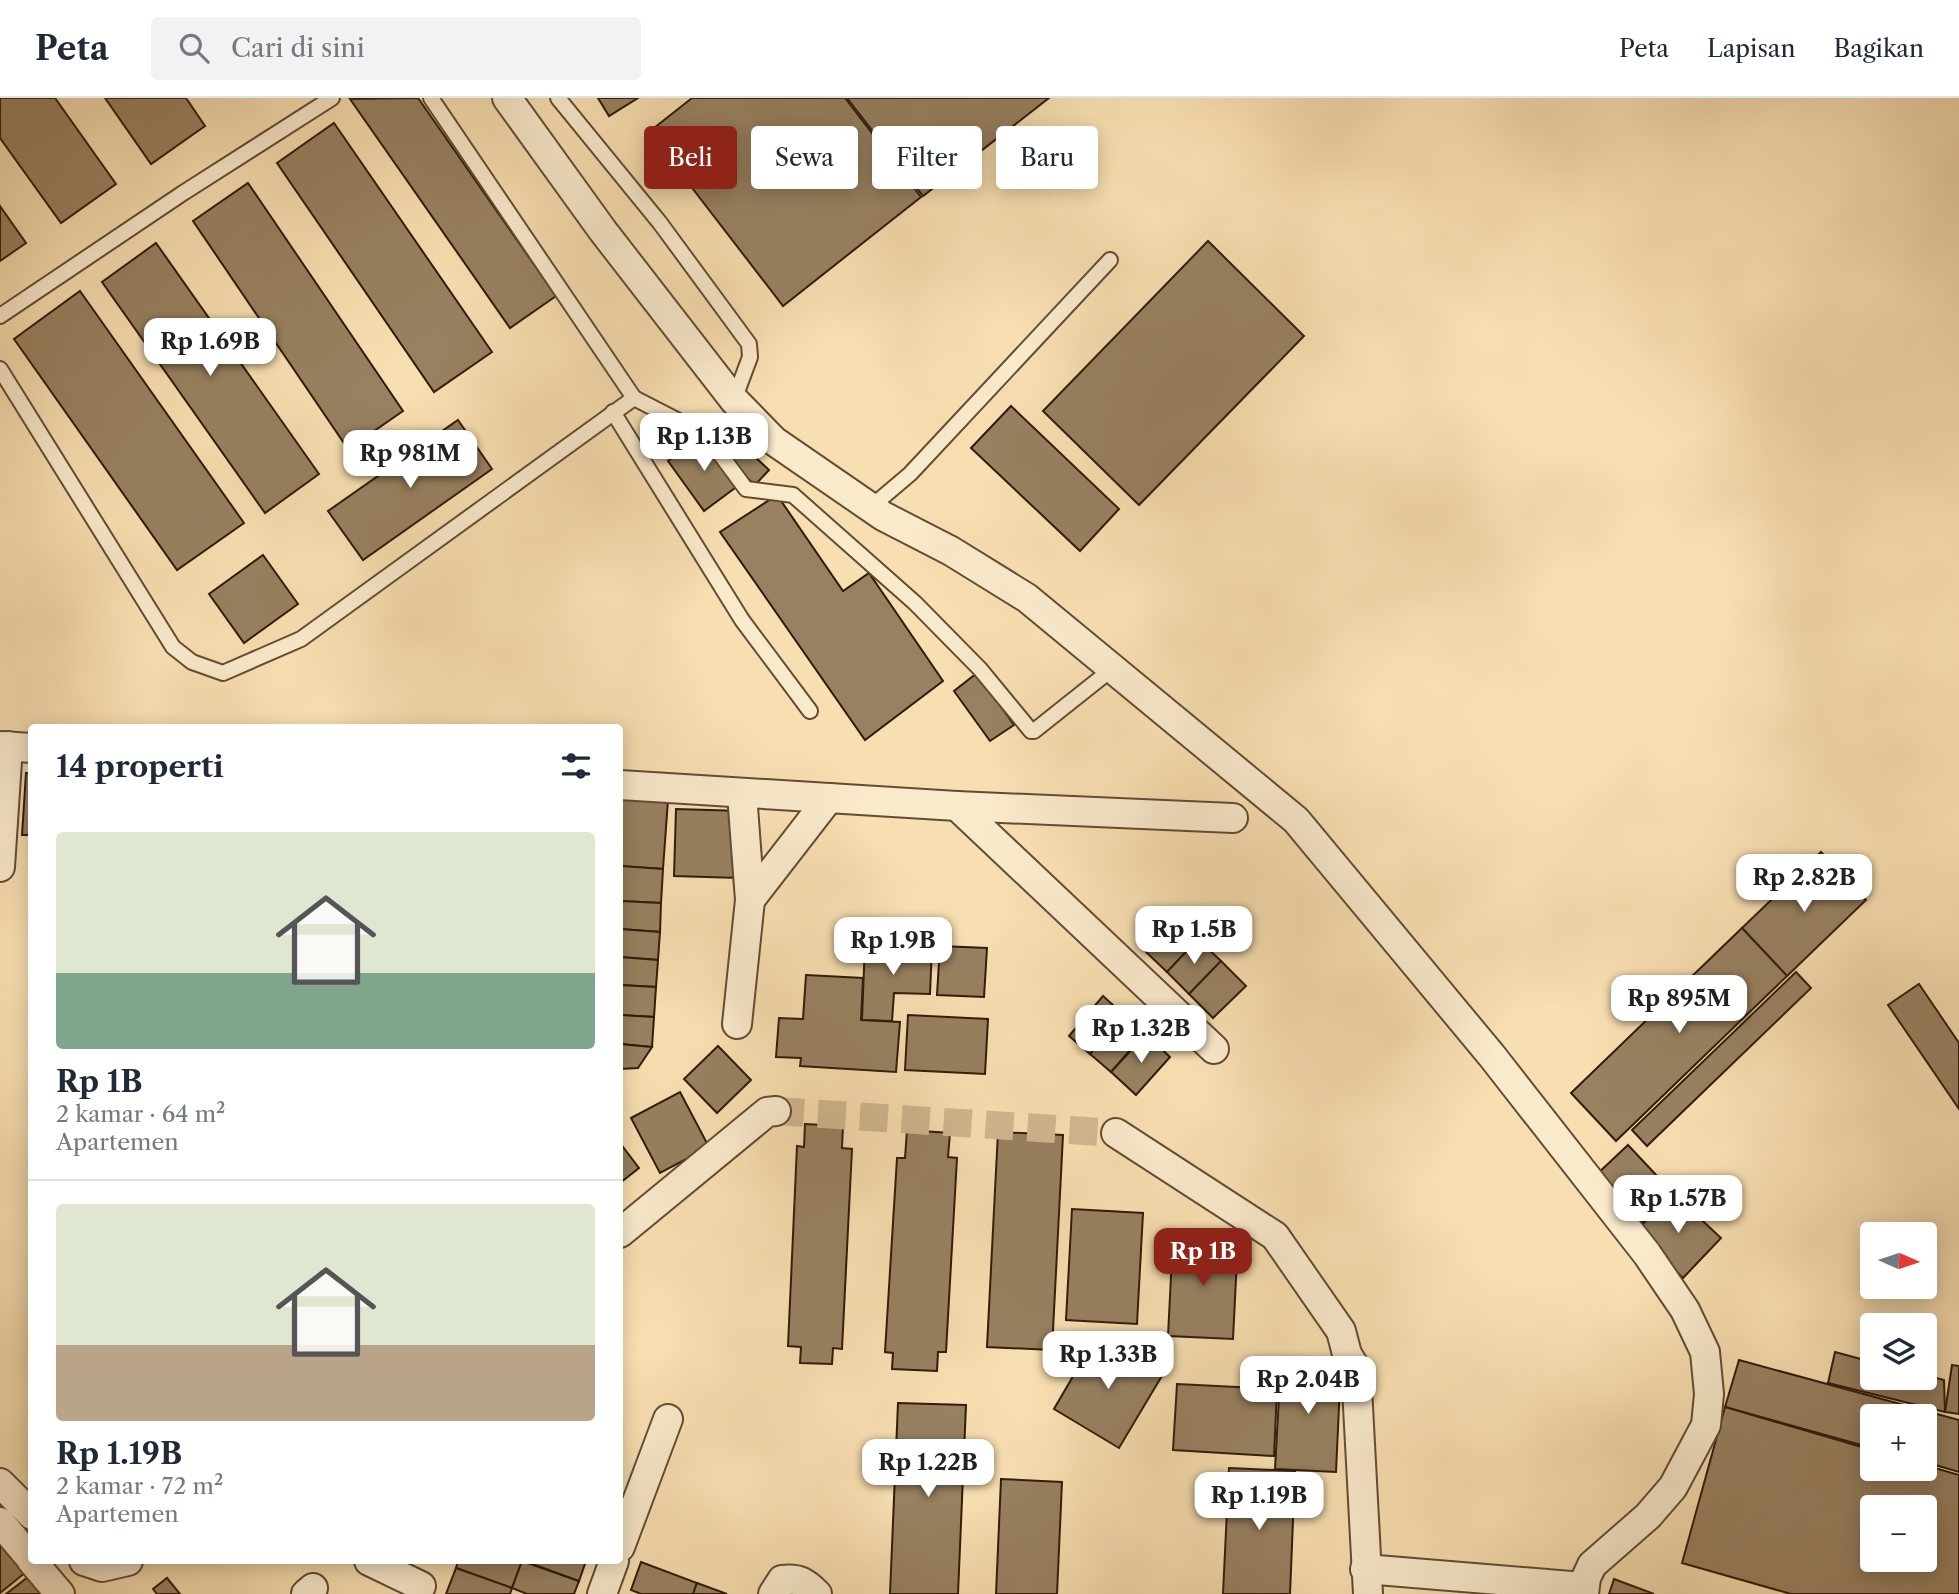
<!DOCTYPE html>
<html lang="id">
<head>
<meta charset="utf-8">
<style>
  :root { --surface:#fff; --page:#f2f2f3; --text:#1f2937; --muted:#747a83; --line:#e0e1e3; --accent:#8f2418 }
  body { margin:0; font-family:"Libre Caslon Text",serif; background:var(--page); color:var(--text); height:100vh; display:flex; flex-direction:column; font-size:26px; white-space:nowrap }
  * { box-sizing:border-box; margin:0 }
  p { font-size:23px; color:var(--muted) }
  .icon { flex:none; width:38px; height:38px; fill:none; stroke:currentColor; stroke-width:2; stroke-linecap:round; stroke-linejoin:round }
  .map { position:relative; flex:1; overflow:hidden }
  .panel { position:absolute; left:28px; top:626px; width:595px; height:840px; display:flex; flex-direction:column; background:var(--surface); border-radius:7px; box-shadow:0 4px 18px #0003 }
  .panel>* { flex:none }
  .hud { position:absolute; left:644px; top:28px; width:665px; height:63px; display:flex; gap:14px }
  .needle { width:46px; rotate:93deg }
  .controls { position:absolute; left:1860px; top:1124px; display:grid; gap:14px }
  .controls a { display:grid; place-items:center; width:77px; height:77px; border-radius:7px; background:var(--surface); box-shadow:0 4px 18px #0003; font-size:35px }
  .price { position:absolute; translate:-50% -60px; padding:0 16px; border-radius:14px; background:#fff; color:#222; font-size:23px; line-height:46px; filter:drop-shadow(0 2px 4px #0008) }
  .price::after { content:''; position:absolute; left:50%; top:42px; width:21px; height:16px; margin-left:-10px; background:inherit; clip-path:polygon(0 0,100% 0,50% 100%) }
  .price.on { background:var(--accent); color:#fff }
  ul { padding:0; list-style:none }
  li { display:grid; align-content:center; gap:14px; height:371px; padding:0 28px }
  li+li { border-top:2px solid var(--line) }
  li span { display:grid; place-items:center; height:217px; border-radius:7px; color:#555 }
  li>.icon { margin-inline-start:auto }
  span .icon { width:126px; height:126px; fill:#fffc; stroke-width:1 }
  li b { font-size:30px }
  h2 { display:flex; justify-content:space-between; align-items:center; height:84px; padding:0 28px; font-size:30px }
  .tag { padding:0 24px; border-radius:7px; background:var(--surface); box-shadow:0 4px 18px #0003; font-size:24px; line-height:63px }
  .tag.on { background:var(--accent); color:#fff }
  header { display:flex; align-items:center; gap:42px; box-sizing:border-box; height:98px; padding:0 35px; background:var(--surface); border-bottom:2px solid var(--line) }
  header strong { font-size:33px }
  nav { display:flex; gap:38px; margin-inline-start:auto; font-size:24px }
  .search { width:490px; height:63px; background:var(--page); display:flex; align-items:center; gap:18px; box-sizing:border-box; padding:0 24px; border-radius:7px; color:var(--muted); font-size:26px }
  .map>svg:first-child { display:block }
  .building { fill:#988161; stroke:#301b0a; stroke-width:2; fill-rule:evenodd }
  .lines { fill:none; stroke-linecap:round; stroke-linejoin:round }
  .minor-tunnel { stroke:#d0b890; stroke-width:28; stroke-dasharray:28 14; stroke-linecap:butt }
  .service-casing { stroke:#624c34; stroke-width:18 }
  .minor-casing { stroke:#624c34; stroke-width:32 }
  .service { stroke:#faeacc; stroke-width:14 }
  .minor { stroke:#faeacc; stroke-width:28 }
</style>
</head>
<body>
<header>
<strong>Peta</strong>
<div class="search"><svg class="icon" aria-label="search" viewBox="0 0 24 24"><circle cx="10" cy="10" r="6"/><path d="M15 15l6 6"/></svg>Cari di sini</div>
<nav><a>Peta</a><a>Lapisan</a><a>Bagikan</a></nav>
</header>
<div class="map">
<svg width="1959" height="1496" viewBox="0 0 1959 1496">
  <rect width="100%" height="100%" fill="#f8dfb1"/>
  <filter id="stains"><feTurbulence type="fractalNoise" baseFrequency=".00286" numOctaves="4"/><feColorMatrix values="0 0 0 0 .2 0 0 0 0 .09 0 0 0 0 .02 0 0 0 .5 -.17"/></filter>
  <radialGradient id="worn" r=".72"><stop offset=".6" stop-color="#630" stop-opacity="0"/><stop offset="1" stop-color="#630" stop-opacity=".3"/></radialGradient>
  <g class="building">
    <path d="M0,0h55l61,86 -55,39 -61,-85z"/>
    <path d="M105,0h81l19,28 -54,38z"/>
    <path d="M418,0l138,198 -46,32 -160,-229z"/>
    <path d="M598,0h40l-29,18z"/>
    <path d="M692,0h153l76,99 -138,109 -134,-174z"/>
    <path d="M847,0h202l-126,98z"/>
    <path d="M334,25l158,229 -58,40 -157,-229z"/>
    <path d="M248,85l155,228 -55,38 -155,-228z"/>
    <path d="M0,108l26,37 -26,18z"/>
    <path d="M1208,143l96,95 -165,169 -96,-94z"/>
    <path d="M156,145l163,231 -54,39 -163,-231z"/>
    <path d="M80,193l164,232 -67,47 -163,-231z"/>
    <path d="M1011,308l108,103 -39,42 -109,-103z"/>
    <path d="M458,322l34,49 -129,91 -35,-49z"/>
    <path d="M703,337l36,50 -35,26 -36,-50z"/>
    <path d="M737,342l32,30 -14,15 -33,-30z"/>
    <path d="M777,397l66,96 26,-18 74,108 -78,59 -145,-208z"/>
    <path d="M263,457l35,49 -54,39 -35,-49z"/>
    <path d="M977,575l37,52 -24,16 -36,-50z"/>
    <path d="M26,675l6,1v61h-10z"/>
    <path d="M620,699l48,3 -5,69 -43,-3z"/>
    <path d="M676,711l65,2 -2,67 -65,-2z"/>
    <path d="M1821,754l45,48 -79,76 -45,-48z"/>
    <path d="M620,768l43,3 -2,34 -41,-2z"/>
    <path d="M620,803l41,2 -1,29 -40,-3z"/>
    <path d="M1178,820l20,21 -31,33 -21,-20z"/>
    <path d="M1742,830l45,48 -171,165 -45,-48z"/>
    <path d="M620,831l40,3 -2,28 -38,-3z"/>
    <path d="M1198,841l23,22 -32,33 -22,-22z"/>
    <path d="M865,845l67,3 -2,48 -36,-1 -2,28 -30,-1z"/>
    <path d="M940,848l47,2 -3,49 -47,-2z"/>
    <path d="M620,859l38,3 -2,27 -36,-2z"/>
    <path d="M1221,863l25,25 -33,32 -24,-24z"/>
    <path d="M1796,874l15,16 -164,158 -15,-16z"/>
    <path d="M806,877l57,3 -2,42 39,2 -4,50 -96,-6 1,-8 -25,-1 3,-39 24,1z"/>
    <path d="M1919,886l40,59v66l-71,-104z"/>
    <path d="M620,887l36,2 -2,30 -34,-2z"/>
    <path d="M1103,898l21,19 -34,39 -21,-18z"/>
    <path d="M620,917l34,2 -2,30 -32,-3z"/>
    <path d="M908,917l80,4 -3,55 -80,-4z"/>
    <path d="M1124,917l21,18 -34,39 -21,-18z"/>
    <path d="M1146,936l24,23 -34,38 -25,-23z"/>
    <path d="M620,946l32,3 -14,21 -18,1z"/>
    <path d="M718,948l33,34 -34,33 -33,-34z"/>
    <path d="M680,994l29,55 -49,26 -29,-55z"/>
    <path d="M805,1026l38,2 -1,22 10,1 -10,200 -9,-1 -1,16 -32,-1 1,-16 -13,-1 9,-200 7,1z"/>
    <path d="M907,1032l43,3 -2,24 9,1 -11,194h-8l-1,19 -45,-2 1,-16 -8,-1 12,-194h8z"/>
    <path d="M998,1034l65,3 -11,215 -65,-3z"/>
    <path d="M620,1045l19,25 -19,15z"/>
    <path d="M1628,1047l45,48 -32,30 -45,-48z"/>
    <path d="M1673,1095l48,45 -38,40 -48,-46z"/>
    <path d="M1072,1111l71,4 -6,111 -71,-4z"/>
    <path d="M1173,1138l65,3 -5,100 -65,-3z"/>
    <path d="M1097,1237l66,39 -44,74 -65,-39z"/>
    <path d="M1835,1254l37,10v15l53,-2 19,5 1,32 -117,-29z"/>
    <path d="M1739,1262l220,60v52l-34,-10v-46h-53v32l-147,-41z"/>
    <path d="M1281,1263l60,2 -5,109 -61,-3z"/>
    <path d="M1952,1267l7,1v48l-14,-2z"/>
    <path d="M1177,1286l100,5 -3,67 -101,-6z"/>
    <path d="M898,1305l68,2 -8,189h-68z"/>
    <path d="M1725,1309l147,43v18h53v-3l34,10v119h-168l-109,-31zM1872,1409h53v52h-53z"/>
    <path d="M1229,1370l66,3 -5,123h-67z"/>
    <path d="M1001,1381l61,3 -5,112h-61z"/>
    <path d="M0,1436l31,34 -31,25z"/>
    <path d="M458,1463h64l-10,27 -56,-20z"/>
    <path d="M522,1463l57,20 -5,13h-47l-15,-6z"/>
    <path d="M524,1463h62l-7,20z"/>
    <path d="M641,1464l56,21 -4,11h-52l-10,-4z"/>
    <path d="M456,1470l56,20 -2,6h-64z"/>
    <path d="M32,1476l15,20h-41z"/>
    <path d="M167,1480l13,16h-23l-4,-5z"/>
    <path d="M1614,1481l40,15h-45z"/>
    <path d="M697,1485l30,11h-34z"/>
  </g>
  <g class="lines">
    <path class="minor-tunnel" d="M776,1013l340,22"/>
    <g class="service-casing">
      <g id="service">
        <path d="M558,0l102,125 89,121 1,13 -16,43"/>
        <path d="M0,218l183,-123 149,-95"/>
        <path d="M0,271l173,278 19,15 31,11 78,-34 333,-241 -203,-300"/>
        <path d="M634,300l72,37 40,54 47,6 122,108 65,66 51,62h3l78,-62"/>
        <path d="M613,314l129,208 68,91"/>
        <path d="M871,409l39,-33 200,-214"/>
      </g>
    </g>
    <g class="minor-casing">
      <g id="minor">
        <path d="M507,0l96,133 131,169 40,41 109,75 68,35 76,47 269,222 196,236 155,198 38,56 20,42 4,42 -3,31 -33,62 -25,29 -56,49 -6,13 -2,16"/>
        <path d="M0,648l32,2"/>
        <path d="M620,687l337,21 276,12"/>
        <path d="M957,708l257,243"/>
        <path d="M0,769l8,-121"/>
        <path d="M750,802l79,-102"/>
        <path d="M737,926l13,-124 -8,-106"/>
        <path d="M1116,1035l159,103 66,95 6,23 9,15 12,225"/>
        <path d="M620,1135l147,-121 9,-1"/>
        <path d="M0,1385l32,32"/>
        <path d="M0,1424l32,38"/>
        <path d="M620,1449l48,-128"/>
        <path d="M32,1463l28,33"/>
        <path d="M84,1463l18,6 26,-6"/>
        <path d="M369,1463l52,25"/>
        <path d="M1365,1471l218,18"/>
        <path d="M306,1496l7,-6"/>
        <path d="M602,1496l12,-33"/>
        <path d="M773,1496l9,-14c17,-2 23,2 35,14"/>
      </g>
    </g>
    <use href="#service" class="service"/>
    <use href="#minor" class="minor"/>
  </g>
  <rect width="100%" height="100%" filter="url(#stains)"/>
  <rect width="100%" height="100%" fill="url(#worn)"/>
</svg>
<div class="controls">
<a><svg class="needle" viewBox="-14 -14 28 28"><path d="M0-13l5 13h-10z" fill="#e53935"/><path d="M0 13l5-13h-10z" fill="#747a83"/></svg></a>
<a><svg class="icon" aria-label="layers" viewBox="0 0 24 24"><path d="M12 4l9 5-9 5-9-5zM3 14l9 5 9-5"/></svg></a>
<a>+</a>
<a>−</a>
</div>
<b class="price" style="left:210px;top:280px">Rp 1.69B</b>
<b class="price" style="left:704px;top:375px">Rp 1.13B</b>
<b class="price" style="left:410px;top:392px">Rp 981M</b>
<b class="price" style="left:1804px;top:816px">Rp 2.82B</b>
<b class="price" style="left:1194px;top:868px">Rp 1.5B</b>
<b class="price" style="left:893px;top:879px">Rp 1.9B</b>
<b class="price" style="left:1679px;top:937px">Rp 895M</b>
<b class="price" style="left:1141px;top:967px">Rp 1.32B</b>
<b class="price" style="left:1678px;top:1137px">Rp 1.57B</b>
<b class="price on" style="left:1203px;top:1190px">Rp 1B</b>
<b class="price" style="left:1108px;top:1293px">Rp 1.33B</b>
<b class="price" style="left:1308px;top:1318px">Rp 2.04B</b>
<b class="price" style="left:928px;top:1401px">Rp 1.22B</b>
<b class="price" style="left:1259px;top:1434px">Rp 1.19B</b>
<div class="hud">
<a class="tag on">Beli</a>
<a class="tag">Sewa</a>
<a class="tag">Filter</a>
<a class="tag">Baru</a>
</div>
<section class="panel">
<h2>14 properti<svg class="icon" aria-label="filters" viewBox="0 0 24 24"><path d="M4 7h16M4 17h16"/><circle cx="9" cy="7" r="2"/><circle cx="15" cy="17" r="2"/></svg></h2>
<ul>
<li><span style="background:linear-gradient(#dfe7d0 65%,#7fa58c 0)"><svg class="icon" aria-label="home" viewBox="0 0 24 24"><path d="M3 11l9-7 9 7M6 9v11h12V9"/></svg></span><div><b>Rp 1B</b><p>2 kamar · 64 m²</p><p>Apartemen</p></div></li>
<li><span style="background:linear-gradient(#dfe7d0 65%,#b9a48a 0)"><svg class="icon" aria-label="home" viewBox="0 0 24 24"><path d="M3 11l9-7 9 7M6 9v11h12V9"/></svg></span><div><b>Rp 1.19B</b><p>2 kamar · 72 m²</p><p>Apartemen</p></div></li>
</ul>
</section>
</div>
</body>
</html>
